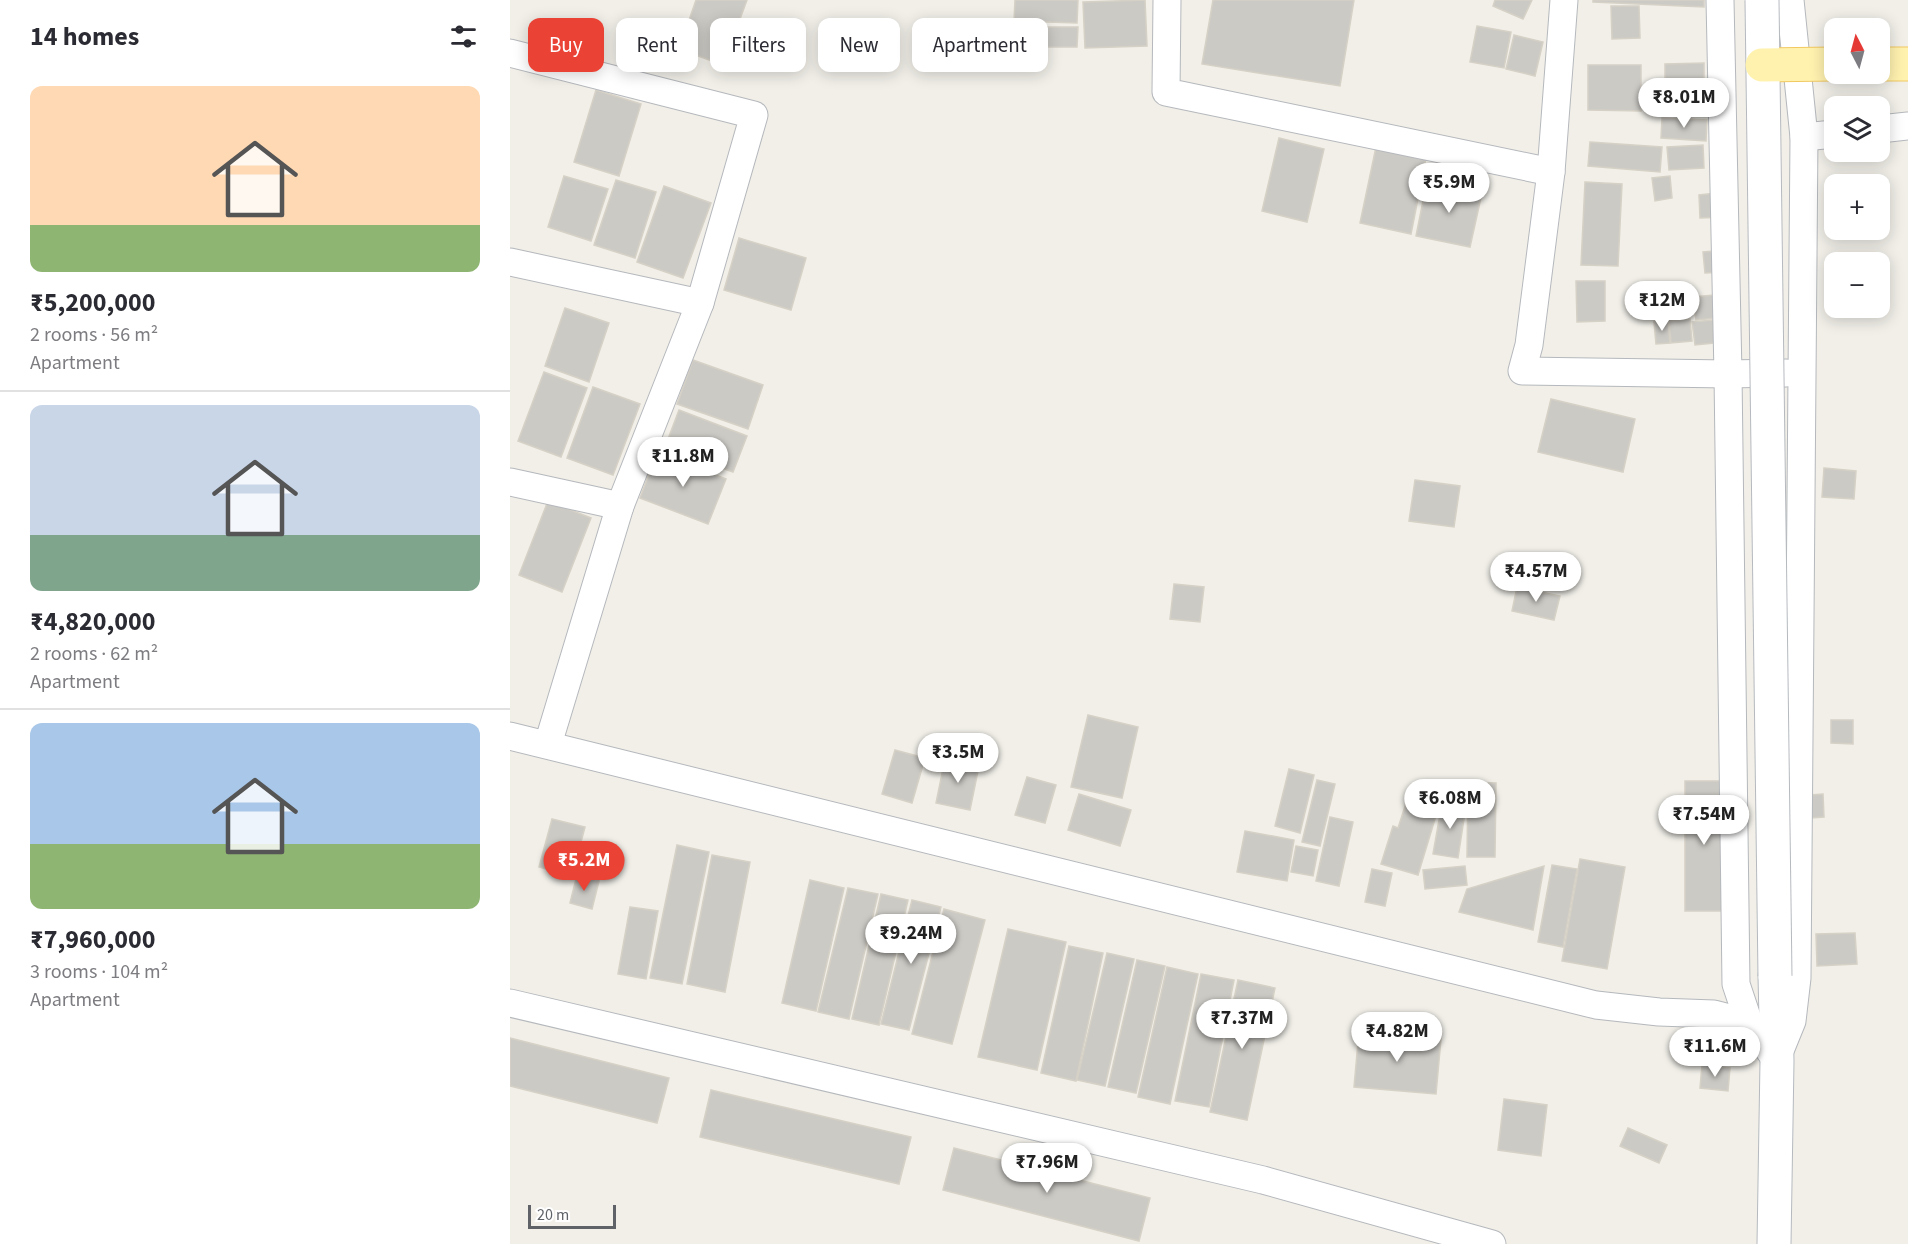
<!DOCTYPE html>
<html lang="en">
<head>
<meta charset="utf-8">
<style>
  :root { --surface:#fff; --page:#f7f7f7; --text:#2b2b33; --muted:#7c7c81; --line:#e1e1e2; --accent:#ea4335 }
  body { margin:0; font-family:"Source Sans 3",sans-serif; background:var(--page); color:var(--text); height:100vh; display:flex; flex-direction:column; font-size:22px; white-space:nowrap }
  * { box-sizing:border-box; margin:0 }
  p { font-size:20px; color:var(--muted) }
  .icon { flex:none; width:33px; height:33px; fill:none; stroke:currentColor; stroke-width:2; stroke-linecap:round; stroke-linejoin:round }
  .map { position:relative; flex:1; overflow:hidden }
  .side { display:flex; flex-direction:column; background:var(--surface); width:510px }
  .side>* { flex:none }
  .hud { position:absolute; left:18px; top:18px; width:570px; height:54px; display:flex; gap:12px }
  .needle { width:39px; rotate:354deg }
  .tools { position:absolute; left:1314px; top:18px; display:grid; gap:12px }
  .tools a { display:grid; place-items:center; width:66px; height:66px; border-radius:12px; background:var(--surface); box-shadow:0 3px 15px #0003; font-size:30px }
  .scale { position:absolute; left:18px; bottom:15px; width:88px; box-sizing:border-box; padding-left:6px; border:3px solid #5f6368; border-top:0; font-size:16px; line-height:21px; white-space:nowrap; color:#5f6368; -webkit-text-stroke:4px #fff; paint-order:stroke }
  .price { position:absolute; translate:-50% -51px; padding:0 14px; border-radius:21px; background:#fff; color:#222; font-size:20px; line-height:39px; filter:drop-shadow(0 2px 3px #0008) }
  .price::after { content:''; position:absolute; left:50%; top:36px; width:18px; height:14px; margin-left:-9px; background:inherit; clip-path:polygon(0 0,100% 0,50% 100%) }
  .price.on { background:var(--accent); color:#fff }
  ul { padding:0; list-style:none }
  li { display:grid; align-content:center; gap:12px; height:318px; padding:0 30px }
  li+li { border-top:2px solid var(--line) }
  li span { display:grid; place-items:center; height:186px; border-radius:12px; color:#555 }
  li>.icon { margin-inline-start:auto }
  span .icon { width:108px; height:108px; fill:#fffc; stroke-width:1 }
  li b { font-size:26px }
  h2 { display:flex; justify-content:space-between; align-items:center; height:72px; padding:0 30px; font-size:26px }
  .tag { padding:0 21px; border-radius:12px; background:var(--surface); box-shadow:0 3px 15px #0003; font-size:21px; line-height:54px }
  .tag.on { background:var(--accent); color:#fff }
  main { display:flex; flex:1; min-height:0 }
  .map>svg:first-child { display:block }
  .building { fill:#cccac5; stroke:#d6d1c6; stroke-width:1.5 }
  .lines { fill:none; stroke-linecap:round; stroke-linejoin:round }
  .street-casing { stroke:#b5b8bc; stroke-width:29 }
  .secondary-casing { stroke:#b6babf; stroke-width:35 }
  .primary-casing { stroke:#f2c960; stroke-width:35 }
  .street { stroke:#fff; stroke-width:27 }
  .secondary { stroke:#fff; stroke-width:33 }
  .primary { stroke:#fff2af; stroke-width:33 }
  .secondary-bridge-casing { stroke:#b6babf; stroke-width:35; stroke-linecap:butt }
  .primary-bridge-casing { stroke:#f2c960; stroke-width:35; stroke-linecap:butt }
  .secondary-bridge { stroke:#fff; stroke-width:33 }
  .primary-bridge { stroke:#fff2af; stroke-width:33 }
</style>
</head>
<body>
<main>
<section class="side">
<h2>14 homes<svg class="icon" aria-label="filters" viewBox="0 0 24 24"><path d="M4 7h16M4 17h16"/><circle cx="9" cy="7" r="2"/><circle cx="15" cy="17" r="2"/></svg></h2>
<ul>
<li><span style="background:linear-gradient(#ffd9b3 75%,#8fb573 0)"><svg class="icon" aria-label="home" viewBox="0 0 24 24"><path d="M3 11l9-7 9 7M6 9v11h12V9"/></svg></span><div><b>₹5,200,000</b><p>2 rooms · 56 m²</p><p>Apartment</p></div></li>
<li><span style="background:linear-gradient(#c9d6e8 70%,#7fa58c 0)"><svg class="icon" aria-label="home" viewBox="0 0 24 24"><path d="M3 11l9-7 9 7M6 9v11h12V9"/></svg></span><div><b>₹4,820,000</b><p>2 rooms · 62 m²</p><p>Apartment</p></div></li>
<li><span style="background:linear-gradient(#a9c7e8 65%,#8fb573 0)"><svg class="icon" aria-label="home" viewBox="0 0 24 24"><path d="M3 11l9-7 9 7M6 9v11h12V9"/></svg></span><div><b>₹7,960,000</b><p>3 rooms · 104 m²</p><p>Apartment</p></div></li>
</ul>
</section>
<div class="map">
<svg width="1398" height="1244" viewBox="0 0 1398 1244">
  <rect width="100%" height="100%" fill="#f1efe8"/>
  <g class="building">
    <path d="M186,0h51l-24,65 -44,-16z"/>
    <path d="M505,0h63l-1,23 -63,-2z"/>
    <path d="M635,0l2,46 -62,2 -2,-46z"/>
    <path d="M703,0h141l-14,86 -138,-22z"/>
    <path d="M985,0h37l-9,19 -30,-13z"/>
    <path d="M1083,0h111v7l-111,-5z"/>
    <path d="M1101,6h28l1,32 -28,1z"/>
    <path d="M967,26l34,6 -7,36 -34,-6z"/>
    <path d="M509,27h59l-1,20h-58z"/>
    <path d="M1004,35l29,7 -8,34 -29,-7z"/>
    <path d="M1194,63v41h-39v-40z"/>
    <path d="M1078,65h53v46l-53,-1z"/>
    <path d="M86,90l45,14 -22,72 -45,-14z"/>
    <path d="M1152,118l45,2 -1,21 -45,-3z"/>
    <path d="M769,138l45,11 -17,73 -45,-11z"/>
    <path d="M1080,142l72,5 -2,25 -72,-6z"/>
    <path d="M1193,145l1,23 -35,2 -2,-23z"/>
    <path d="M866,147l50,11 -15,76 -51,-11z"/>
    <path d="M54,176l44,13 -17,52 -43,-14z"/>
    <path d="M1160,176l2,22 -17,3 -3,-23z"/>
    <path d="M106,180l40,12 -21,66 -41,-13z"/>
    <path d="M917,181l55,12 -12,54 -54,-11z"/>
    <path d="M1075,182l37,2 -4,82 -37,-1z"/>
    <path d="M154,186l47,17 -28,75 -46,-16z"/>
    <path d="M1215,192l2,25 -27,1 -1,-23z"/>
    <path d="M229,238l67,20 -15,52 -67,-20z"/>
    <path d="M1216,250l2,22 -23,1 -2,-21z"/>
    <path d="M1066,281h29v40l-28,1z"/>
    <path d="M1204,295l3,23 -21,2 -3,-23z"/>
    <path d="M55,308l44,15 -20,59 -44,-16z"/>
    <path d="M1180,319l2,22 -21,2 -2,-22z"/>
    <path d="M1212,319l2,23 -29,3 -3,-23z"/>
    <path d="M1158,321l2,22 -14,1 -2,-22z"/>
    <path d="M183,360l70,25 -15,44 -71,-25z"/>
    <path d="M34,372l43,16 -26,69 -43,-16z"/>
    <path d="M83,387l47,17 -27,71 -46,-17z"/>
    <path d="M1041,399l84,20 -12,53 -85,-20z"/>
    <path d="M169,410l68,26 -14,36 -68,-25z"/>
    <path d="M147,453l69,26 -18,45 -68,-26z"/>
    <path d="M1314,468l32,3 -2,28 -32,-2z"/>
    <path d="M905,480l45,6 -6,41 -45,-6z"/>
    <path d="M38,501l43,17 -29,74 -43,-17z"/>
    <path d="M664,584l30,3 -4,35 -30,-3z"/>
    <path d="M1007,587l43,9 -6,24 -42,-9z"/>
    <path d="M578,715l50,12 -16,71 -51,-11z"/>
    <path d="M1321,720h22v24l-22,-1z"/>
    <path d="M385,750l30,8 -13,45 -30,-9z"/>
    <path d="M435,759l34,7 -9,44 -34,-7z"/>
    <path d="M779,769l25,6 -14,58 -25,-7z"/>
    <path d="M517,777l29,8 -11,38 -30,-8z"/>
    <path d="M807,780l18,4 -15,62 -18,-4z"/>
    <rect x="1175" y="781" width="39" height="130"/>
    <path d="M958,782l28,1 -1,74h-28z"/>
    <path d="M569,794l52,16 -11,36 -52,-16z"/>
    <path d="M1313,794l1,23 -13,1 -1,-23z"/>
    <path d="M897,800l31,9 -20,66 -37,-11 12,-38 5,2z"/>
    <path d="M932,803l24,3 -8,52 -25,-4z"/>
    <path d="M820,817l23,5 -14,64 -23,-5z"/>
    <path d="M42,819l33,8 -13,49 -33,-9z"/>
    <path d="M735,831l49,9 -7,41 -50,-9z"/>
    <path d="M167,845l32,7 -27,132 -32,-6z"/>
    <path d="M786,846l22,4 -5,26 -22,-4z"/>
    <path d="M202,855l38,7 -25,130 -38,-8z"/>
    <path d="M1070,859l45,8 -18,102 -45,-8z"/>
    <path d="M1042,865l25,4 -14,78 -25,-5z"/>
    <path d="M955,866l2,19 -42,4 -2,-19z"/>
    <path d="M1034,866l-11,64 -74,-18 8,-23z"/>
    <path d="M862,869l20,4 -7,33 -20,-4z"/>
    <path d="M67,875l22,6 -7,28 -22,-6z"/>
    <path d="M300,880l34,8 -28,123 -34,-8z"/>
    <path d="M338,888l30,6 -29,125 -31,-7z"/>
    <path d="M371,894l27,6 -29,125 -27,-6z"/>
    <path d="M402,900l29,7 -32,123 -28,-6z"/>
    <path d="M120,907l28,4 -12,68 -28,-5z"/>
    <path d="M434,909l41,11 -33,124 -40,-10z"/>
    <path d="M498,929l58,13 -29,128 -59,-13z"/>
    <path d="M1345,933l2,31 -40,2 -1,-32z"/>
    <path d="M559,946l34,7 -27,128 -35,-8z"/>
    <path d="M597,953l27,6 -29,127 -28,-6z"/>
    <path d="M627,960l28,6 -29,127 -28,-6z"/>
    <path d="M657,967l31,7 -28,130 -32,-7z"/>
    <path d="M691,974l33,6 -25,127 -34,-6z"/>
    <path d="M728,980l37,8 -28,132 -37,-8z"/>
    <path d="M849,1031l82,8 -5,55 -82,-7z"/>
    <path d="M0,1038l159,40 -12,45 -147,-37z"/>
    <path d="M1192,1065l28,3 -2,23 -28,-3z"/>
    <path d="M201,1090l200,47 -12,47 -199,-47z"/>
    <path d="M994,1099l43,6 -6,51 -43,-6z"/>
    <path d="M1118,1128l39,17 -8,18 -39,-17z"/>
    <path d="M444,1148l196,50 -11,43 -196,-51z"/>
  </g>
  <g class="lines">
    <g class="street-casing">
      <g id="street">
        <path d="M657,0l-1,92 385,80"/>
        <path d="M1054,0l-13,172 -22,173 -7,26 206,3 58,-1"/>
        <path d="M1210,0l8,374 8,610 13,39"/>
        <path d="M0,53l244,62 -54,188 -80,203 -72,238"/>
        <path d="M1370,129l28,-3"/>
        <path d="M1294,137l30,-3"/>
        <path d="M0,262l190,41"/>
        <path d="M0,482l110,24"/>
        <path d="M0,736l1086,269 63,7 55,2 35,9 28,38"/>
        <path d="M0,1003l753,177 229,64"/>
        <path d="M1271,1048l11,-27 5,-43 7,-841 -14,-137"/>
      </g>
    </g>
    <g class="secondary-casing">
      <path id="secondary" d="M1264,1244l3,-183 -2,-85"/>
    </g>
    <g class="primary-casing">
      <path id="primary" d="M1370,64h28"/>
    </g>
    <use href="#street" class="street"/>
    <use href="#secondary" class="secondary"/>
    <use href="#primary" class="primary"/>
    <g class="secondary-bridge-casing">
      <path id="secondary-bridge" d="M1252,0l13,976"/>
    </g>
    <g class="primary-bridge-casing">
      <path id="primary-bridge" d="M1252,65l72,-1"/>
    </g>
    <use href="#secondary-bridge" class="secondary-bridge"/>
    <use href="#primary-bridge" class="primary-bridge"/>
  </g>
</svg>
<div class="tools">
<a><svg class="needle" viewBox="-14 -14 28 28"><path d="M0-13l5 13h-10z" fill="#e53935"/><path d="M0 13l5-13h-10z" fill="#7c7c81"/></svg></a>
<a><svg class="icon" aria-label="layers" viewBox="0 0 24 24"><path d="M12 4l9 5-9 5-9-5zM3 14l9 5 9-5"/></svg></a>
<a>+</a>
<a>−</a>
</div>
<div class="scale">20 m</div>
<b class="price" style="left:1174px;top:129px">₹8.01M</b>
<b class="price" style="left:939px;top:214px">₹5.9M</b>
<b class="price" style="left:1152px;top:332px">₹12M</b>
<b class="price" style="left:173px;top:488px">₹11.8M</b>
<b class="price" style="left:1026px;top:603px">₹4.57M</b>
<b class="price" style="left:448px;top:784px">₹3.5M</b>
<b class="price" style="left:940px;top:830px">₹6.08M</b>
<b class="price" style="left:1194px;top:846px">₹7.54M</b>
<b class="price on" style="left:74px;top:892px">₹5.2M</b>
<b class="price" style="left:401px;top:965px">₹9.24M</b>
<b class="price" style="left:732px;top:1050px">₹7.37M</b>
<b class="price" style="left:887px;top:1063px">₹4.82M</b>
<b class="price" style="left:1205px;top:1078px">₹11.6M</b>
<b class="price" style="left:537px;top:1194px">₹7.96M</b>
<div class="hud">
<a class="tag on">Buy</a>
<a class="tag">Rent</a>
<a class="tag">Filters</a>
<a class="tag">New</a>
<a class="tag">Apartment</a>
</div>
</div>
</main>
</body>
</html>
